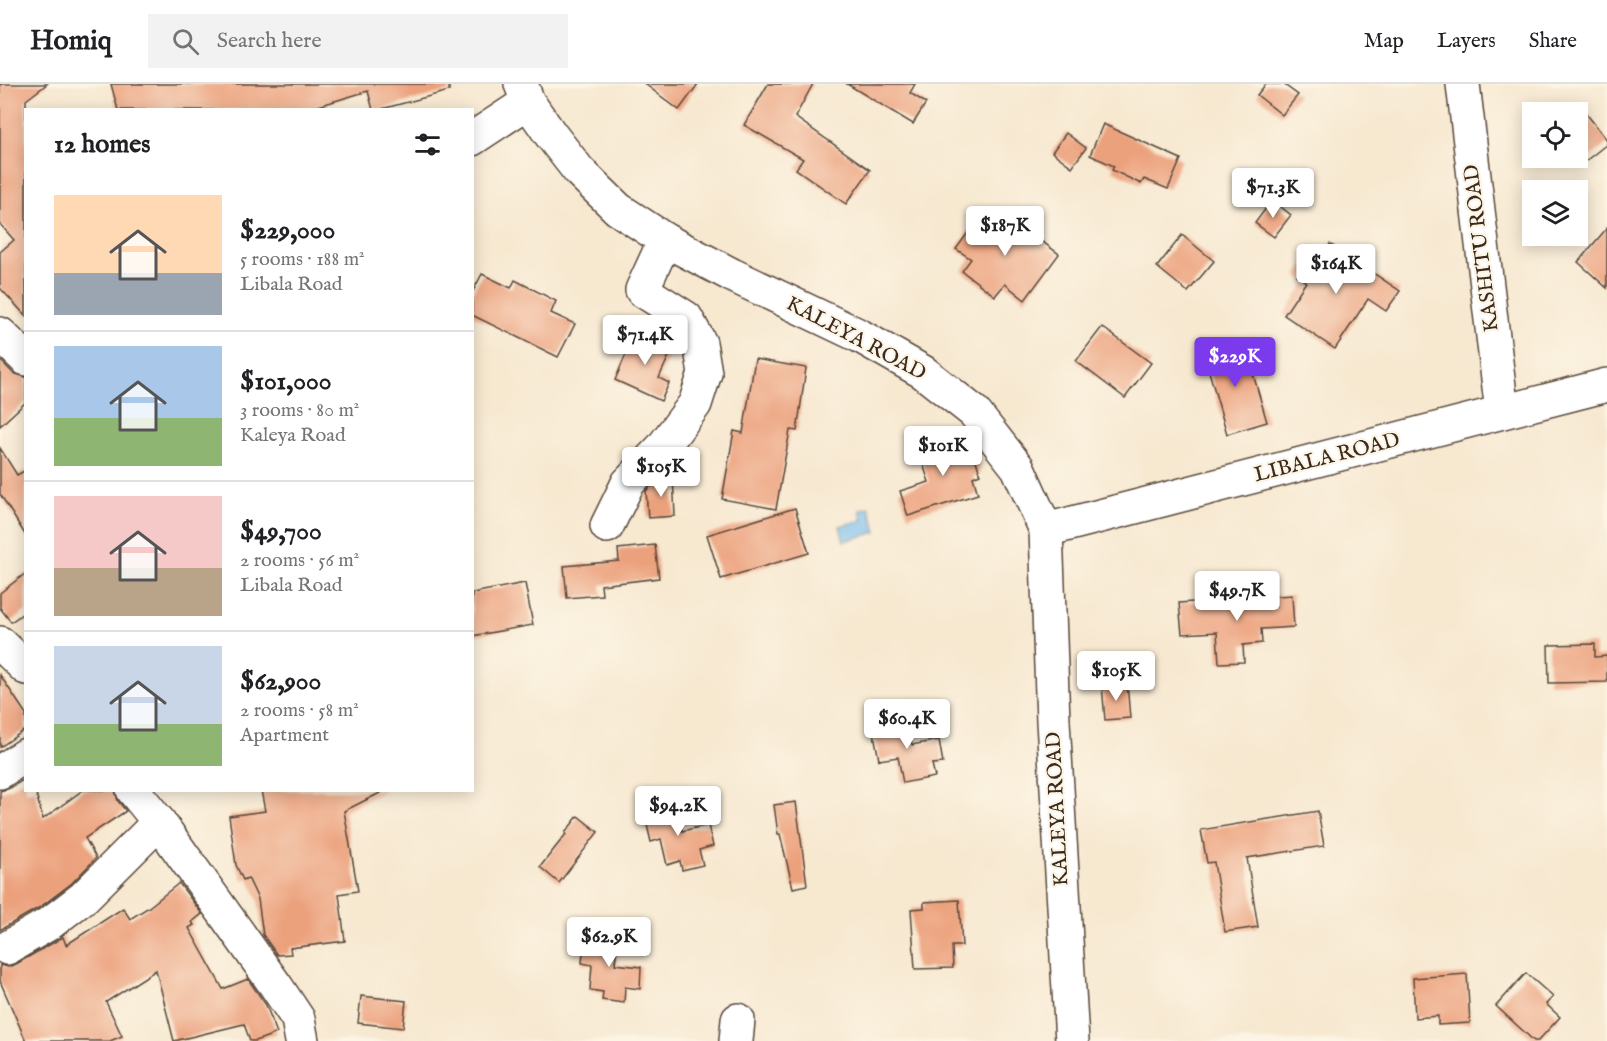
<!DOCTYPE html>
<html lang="en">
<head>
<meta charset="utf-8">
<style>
  :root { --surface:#fff; --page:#f2f2f2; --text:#202124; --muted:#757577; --line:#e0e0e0; --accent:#7c3aed }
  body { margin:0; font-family:"IM FELL English",serif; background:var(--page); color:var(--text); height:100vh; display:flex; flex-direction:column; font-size:22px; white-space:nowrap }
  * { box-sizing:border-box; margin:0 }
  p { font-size:20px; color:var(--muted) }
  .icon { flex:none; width:33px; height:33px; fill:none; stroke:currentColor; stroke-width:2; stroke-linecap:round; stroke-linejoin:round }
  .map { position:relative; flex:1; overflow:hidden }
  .panel { position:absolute; left:24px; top:24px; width:450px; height:684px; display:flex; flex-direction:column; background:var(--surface); border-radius:0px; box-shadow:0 3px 15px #0003 }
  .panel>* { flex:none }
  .buttons { position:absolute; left:1522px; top:18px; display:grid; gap:12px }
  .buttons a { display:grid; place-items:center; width:66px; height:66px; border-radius:0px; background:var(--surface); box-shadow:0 3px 15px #0003; font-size:30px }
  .price { position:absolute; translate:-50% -51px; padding:0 14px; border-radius:6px; background:#fff; color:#222; font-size:20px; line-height:39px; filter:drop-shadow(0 2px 3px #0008) }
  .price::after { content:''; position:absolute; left:50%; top:36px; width:18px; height:14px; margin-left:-9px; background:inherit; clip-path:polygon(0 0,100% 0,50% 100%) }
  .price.current { background:var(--accent); color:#fff }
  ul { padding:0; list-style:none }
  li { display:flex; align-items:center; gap:18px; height:150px; padding:0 30px }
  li+li { border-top:2px solid var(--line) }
  li span { display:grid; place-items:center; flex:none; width:168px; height:120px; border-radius:0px; color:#555 }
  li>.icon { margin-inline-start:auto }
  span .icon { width:72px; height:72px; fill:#fffc; stroke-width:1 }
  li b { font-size:26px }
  h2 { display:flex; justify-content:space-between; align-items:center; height:72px; padding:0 30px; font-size:26px }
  header { display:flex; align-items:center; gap:36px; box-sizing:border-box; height:84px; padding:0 30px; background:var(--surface); border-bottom:2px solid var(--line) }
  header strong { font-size:28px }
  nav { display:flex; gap:33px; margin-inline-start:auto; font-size:21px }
  .search { width:420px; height:54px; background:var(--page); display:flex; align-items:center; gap:15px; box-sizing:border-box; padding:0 21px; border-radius:0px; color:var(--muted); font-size:22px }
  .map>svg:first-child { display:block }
  .water { fill:#77beef; stroke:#597486; stroke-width:1.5 }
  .building { fill:#eca17d }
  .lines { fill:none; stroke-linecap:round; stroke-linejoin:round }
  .minor-casing { stroke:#574639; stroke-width:36 }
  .minor { stroke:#fff; stroke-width:33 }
  .labels { text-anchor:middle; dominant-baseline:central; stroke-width:4.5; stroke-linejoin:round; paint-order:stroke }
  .street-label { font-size:21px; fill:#3b2a1e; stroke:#fcf5e5 }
</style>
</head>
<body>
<header>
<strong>Homiq</strong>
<div class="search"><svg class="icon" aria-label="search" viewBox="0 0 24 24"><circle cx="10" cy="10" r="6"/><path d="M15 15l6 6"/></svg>Search here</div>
<nav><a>Map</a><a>Layers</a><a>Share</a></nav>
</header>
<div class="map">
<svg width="1607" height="957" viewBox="0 0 1607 957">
  <rect width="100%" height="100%" fill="#fcf5e5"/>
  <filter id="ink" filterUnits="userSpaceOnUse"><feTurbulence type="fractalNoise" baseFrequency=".0167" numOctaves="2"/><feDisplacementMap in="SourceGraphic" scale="12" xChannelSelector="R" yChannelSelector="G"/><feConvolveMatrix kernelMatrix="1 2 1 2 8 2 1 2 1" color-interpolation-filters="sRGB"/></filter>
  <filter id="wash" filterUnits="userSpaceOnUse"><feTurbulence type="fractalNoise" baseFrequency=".008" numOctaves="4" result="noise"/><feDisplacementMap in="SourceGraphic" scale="24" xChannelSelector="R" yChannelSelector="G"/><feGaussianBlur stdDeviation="1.35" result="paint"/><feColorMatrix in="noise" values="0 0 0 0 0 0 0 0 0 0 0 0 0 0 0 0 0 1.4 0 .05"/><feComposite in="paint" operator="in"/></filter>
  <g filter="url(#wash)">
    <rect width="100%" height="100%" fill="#f7e8d0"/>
    <path class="water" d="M869,423l8,25 -33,9 -4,-15 23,-6 -3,-10z"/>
    <g id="blocks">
      <g class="building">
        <path d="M0,0h47l-21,16v216l-26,-28v-36l14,-12 -14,-16z"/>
        <path d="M111,0h338v7l-71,19h-5l-5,-19 -63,19h-187z"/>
        <path d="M645,0h53l-19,26z"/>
        <path d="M768,0h45l-18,33 75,53 -24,34 -50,-35 7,-10 -59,-34z"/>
        <path d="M847,0h68l-5,9 16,10 -13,21z"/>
        <path d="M1266,0h17l15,11 -16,20 -25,-20z"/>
        <path d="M1578,19l29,37v4l-29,23z"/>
        <path d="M1103,40l78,35 -13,30 -24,-10 -3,5 -29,-14 2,-4 -24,-11z"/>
        <path d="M1066,49l20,15 -14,19 -20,-15z"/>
        <path d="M1272,116l19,15 -17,22 -19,-14z"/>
        <path d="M981,131l17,13 9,-12 52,38 -34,46 -20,-16 -10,12 -33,-25 9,-12 -15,-10z"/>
        <path d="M1607,144v60l-29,-26z"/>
        <path d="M1182,151l32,26 -26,31 -31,-25z"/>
        <path d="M1330,160l70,47 -14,20 -18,-12 -33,50 -51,-34 22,-33 -9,-6 12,-19 9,6z"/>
        <path d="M482,190l29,14 4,-8 41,21 -5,12 24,11 -17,33 -86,-42v-22z"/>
        <path d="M1102,243l49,36 -26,35 -49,-37z"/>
        <path d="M633,247l39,18 -13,29 10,5 -8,18 -46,-21 12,-28 -3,-1z"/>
        <path d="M1244,259l23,79 -40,12 -23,-80z"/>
        <path d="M755,275l51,9 -9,63 -7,-1 -14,79 -54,-10 12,-68 9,2z"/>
        <path d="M0,276l13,13 13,4v25l-26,24z"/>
        <path d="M955,347l8,22 10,-3 7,24 -7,3 5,17 -70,22 -8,-25 29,-9 -9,-27 15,-5 -3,-11z"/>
        <path d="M0,364l17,27 9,-5v66l-26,-42z"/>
        <path d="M661,392h12l2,40 -27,2 -2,-27z"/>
        <path d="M795,424l14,45 -88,26 -14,-44z"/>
        <path d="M655,461l4,33 -58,7 1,10 -35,3 -3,-32 55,-5 -1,-12z"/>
        <path d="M26,489v38l-15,11 -11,-14v-15z"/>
        <path d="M525,499l8,42 -61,11v-43z"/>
        <path d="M1292,511l2,32 -33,2 1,14 -19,2 1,17 -25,1 -2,-31 -35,2 -3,-31z"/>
        <path d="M1595,560v13l12,-1v26l-58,1 -1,-38z"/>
        <path d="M0,591l26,39v15l-26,18z"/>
        <path d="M1127,599l3,35 -25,2 -3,-35z"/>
        <path d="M907,634l5,27 27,-5 4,23 -11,1 3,13 -32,6 -5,-26 -19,3 -7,-36z"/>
        <path d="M26,694v12h9l8,29 40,-29h32l3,11 8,10 -41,27 11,20 -24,25 -32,24 -40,23v-139l10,-3z"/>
        <path d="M261,706h125l-42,21 14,80 -19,3 6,47 -55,7 1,6 -14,1 -14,-20 -5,-36 -10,-21 -5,2 -7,-15 -7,-49 36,-5z"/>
        <path d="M796,718l11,83 -14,3 -13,-54h-2l-4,-29z"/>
        <path d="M676,721l6,26 26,-6 5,21 -14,4 4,15 -21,5 -2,-9 -13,4 -6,-26 -10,3 -7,-30z"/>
        <path d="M1318,727l6,35 -77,12 11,69 -33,5 -11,-70 -7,1 -6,-33z"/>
        <path d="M578,732l20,16 -39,51 -19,-16 26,-33 -1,-1z"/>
        <path d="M179,799l23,31 -10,8 2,3 -5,3 34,61 25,-10 18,26 11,28 -21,8h-6l-6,-17 -70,17 -18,-71 -50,32 16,34 -12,5h-84l-26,-60v-16l8,2 8,-3 47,-27 3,8 57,-37 7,11 19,-12z"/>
        <path d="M959,816l3,46h-10l1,22 -38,1 -4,-60 13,-1v-6z"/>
        <path d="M585,849l33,4 -3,27 26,3 -1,22 -15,-2 -1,16 -22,-3 1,-8 -13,-2 2,-25 -10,-2z"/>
        <path d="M1526,889l27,24 -7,7 14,13 -22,24h-4l-38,-35z"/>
        <path d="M1467,890l3,49 -32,2v-9l-23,2 -2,-40z"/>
        <path d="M361,912l45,5 -3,27 -45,-5z"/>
      </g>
    </g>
  </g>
  <g filter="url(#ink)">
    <use href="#blocks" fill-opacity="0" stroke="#574639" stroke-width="1.5"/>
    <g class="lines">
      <g class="minor-casing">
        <g id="minor">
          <path d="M521,0l7,18 23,33 28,36 39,38 47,31 67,35 128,61 63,36 51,40 44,56 28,62 7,191 19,320"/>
          <path d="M1463,0l39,328"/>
          <path d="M472,55l56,-37"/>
          <path d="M0,250l26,25"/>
          <path d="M607,442l21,-43 34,-35 33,-44 10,-31 -5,-30 -14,-25 -44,-28 23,-50"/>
          <path d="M1046,446l561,-145"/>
          <path d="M0,559l26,25"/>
          <path d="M0,688l26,-17"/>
          <path d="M133,706l26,32 117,164 22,33 4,22"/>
          <path d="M7,864l43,-25 34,-26 75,-75"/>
          <path d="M736,957l2,-21"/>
        </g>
      </g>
      <use href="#minor" class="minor"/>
    </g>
  </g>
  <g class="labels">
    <g class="street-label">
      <text transform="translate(1482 164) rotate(-97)">KASHITU ROAD</text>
      <text transform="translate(856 255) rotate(28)">KALEYA ROAD</text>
      <text transform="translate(1327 374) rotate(-14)">LIBALA ROAD</text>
      <text transform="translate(1058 725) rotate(-93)">KALEYA ROAD</text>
    </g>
  </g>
</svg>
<div class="buttons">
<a><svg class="icon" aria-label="locate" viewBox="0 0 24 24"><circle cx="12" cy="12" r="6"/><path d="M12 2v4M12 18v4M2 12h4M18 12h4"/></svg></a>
<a><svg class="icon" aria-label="layers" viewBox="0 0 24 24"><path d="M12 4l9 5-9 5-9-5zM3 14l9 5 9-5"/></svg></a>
</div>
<b class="price" style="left:1273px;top:135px">$71.3K</b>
<b class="price" style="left:1005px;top:173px">$187K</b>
<b class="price" style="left:1336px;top:211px">$164K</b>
<b class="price" style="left:645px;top:282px">$71.4K</b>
<b class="price current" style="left:1235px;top:304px">$229K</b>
<b class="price" style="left:943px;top:393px">$101K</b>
<b class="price" style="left:661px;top:414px">$105K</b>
<b class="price" style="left:1237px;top:538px">$49.7K</b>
<b class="price" style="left:1116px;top:618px">$105K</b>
<b class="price" style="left:907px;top:666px">$60.4K</b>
<b class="price" style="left:678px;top:753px">$94.2K</b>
<b class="price" style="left:609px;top:884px">$62.9K</b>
<section class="panel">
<h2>12 homes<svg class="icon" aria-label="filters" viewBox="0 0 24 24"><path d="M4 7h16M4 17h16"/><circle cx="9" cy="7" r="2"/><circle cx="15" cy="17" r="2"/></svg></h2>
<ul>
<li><span style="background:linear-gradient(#ffd9b3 65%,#9aa5b1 0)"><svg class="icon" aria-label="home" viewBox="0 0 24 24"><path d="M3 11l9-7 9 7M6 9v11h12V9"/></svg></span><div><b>$229,000</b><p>5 rooms · 188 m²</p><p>Libala Road</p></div></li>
<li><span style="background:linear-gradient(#a9c7e8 60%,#8fb573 0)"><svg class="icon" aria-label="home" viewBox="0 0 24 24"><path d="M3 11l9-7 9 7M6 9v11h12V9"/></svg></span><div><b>$101,000</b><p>3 rooms · 80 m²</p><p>Kaleya Road</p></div></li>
<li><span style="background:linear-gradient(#f6c9c9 60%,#b9a48a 0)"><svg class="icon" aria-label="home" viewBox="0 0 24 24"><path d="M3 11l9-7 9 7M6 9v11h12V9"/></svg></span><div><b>$49,700</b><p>2 rooms · 56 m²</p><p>Libala Road</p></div></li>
<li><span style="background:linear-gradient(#c9d6e8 65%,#8fb573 0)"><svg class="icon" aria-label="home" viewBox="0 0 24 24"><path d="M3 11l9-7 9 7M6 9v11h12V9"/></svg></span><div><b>$62,900</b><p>2 rooms · 58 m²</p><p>Apartment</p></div></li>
</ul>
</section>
</div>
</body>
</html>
